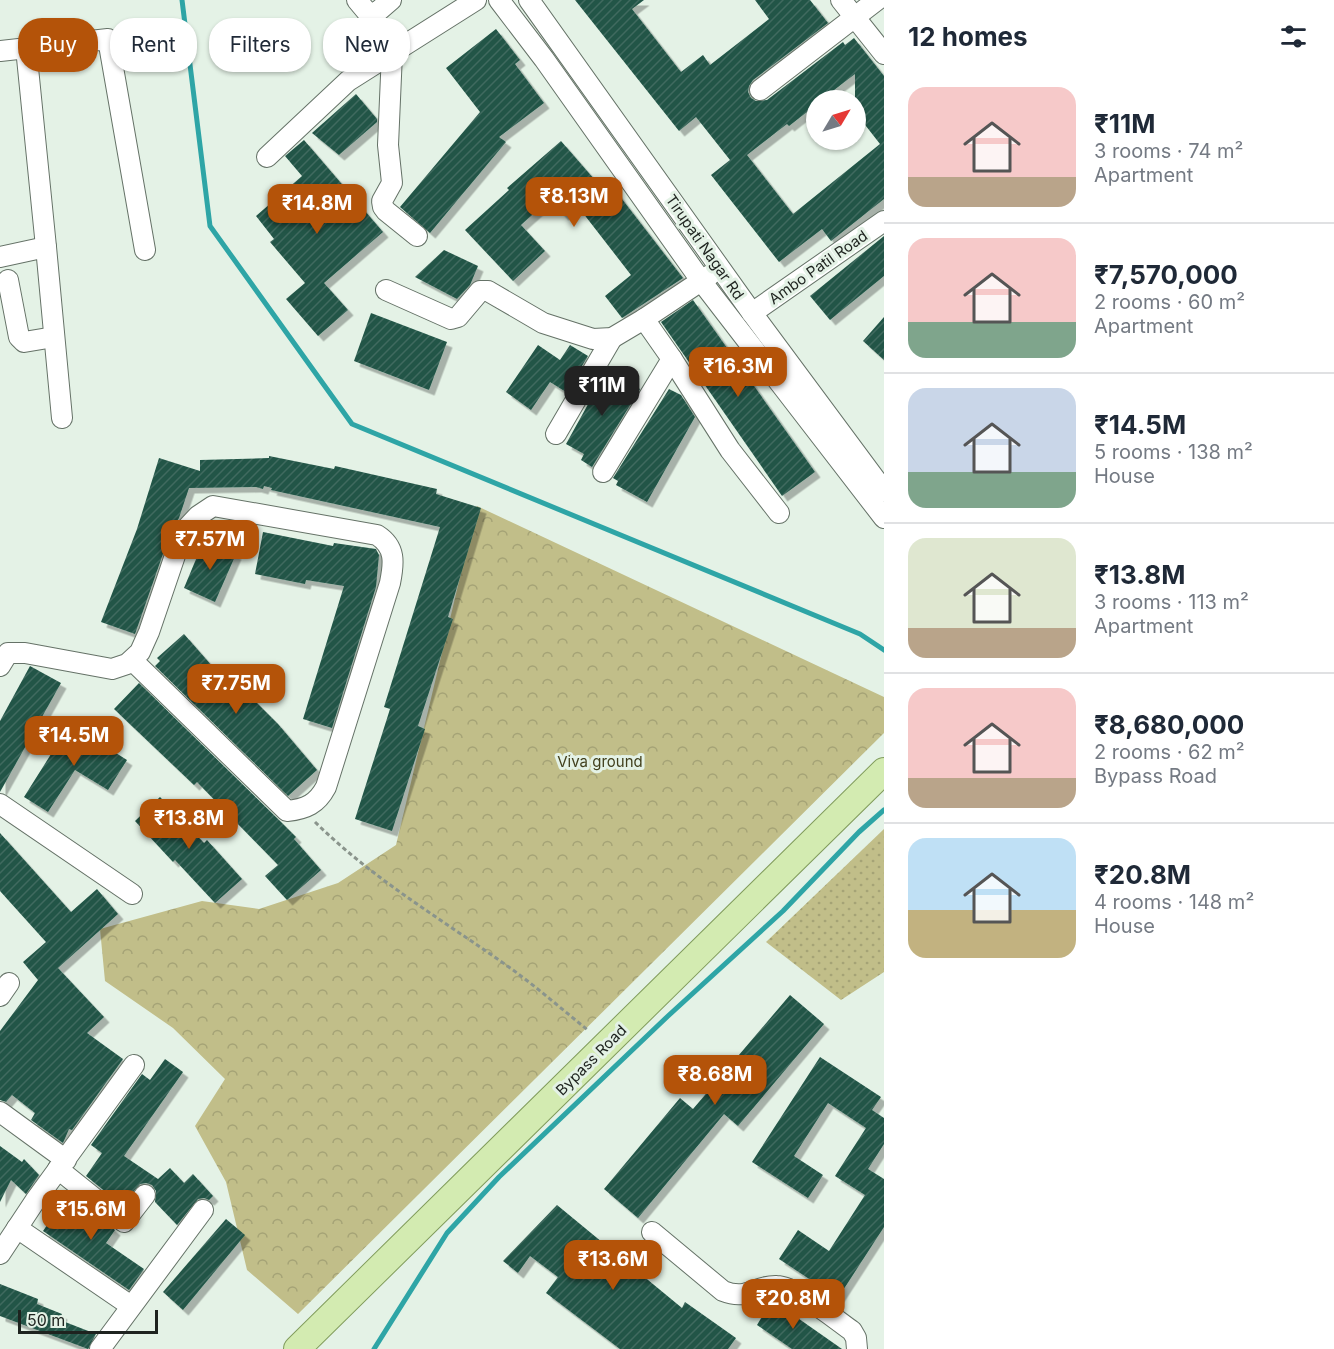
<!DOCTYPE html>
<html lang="en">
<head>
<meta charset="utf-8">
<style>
  :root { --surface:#fff; --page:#f6f6f7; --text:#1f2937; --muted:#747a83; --line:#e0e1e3; --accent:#b45309 }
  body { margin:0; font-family:Inter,sans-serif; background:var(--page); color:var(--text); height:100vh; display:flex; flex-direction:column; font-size:22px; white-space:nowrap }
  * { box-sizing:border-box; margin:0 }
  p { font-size:20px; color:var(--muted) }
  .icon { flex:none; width:33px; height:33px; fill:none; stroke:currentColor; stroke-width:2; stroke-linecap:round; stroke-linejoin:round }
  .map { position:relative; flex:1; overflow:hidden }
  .details { display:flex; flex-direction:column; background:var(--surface); width:450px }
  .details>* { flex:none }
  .top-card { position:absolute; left:18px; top:18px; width:570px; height:54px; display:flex; gap:12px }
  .needle { width:39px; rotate:52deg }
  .controls { position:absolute; left:806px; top:90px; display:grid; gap:12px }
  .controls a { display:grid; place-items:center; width:60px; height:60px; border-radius:50%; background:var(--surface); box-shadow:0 2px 4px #0004; font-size:30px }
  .scale { position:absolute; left:18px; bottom:15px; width:140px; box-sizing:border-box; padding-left:6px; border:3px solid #1e231f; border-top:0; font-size:16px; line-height:21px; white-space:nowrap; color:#1e231f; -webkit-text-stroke:4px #e4f2e6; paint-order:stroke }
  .price { position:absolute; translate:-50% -51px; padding:0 14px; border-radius:12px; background:var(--accent); color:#fff; font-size:20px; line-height:39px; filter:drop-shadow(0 2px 3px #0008) }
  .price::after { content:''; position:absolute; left:50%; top:36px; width:18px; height:14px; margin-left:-9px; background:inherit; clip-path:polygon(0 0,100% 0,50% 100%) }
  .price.active { background:#222; color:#fff }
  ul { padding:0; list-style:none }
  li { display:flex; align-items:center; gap:18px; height:150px; padding:0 24px }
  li+li { border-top:2px solid var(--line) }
  li span { display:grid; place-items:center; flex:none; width:168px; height:120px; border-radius:18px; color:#555 }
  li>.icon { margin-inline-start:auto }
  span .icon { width:72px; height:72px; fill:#fffc; stroke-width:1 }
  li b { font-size:26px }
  h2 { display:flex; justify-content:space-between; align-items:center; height:72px; padding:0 24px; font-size:26px }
  .pill { padding:0 21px; border-radius:24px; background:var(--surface); box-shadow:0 2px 4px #0004; font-size:21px; line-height:54px }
  .pill.active { background:var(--accent); color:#fff }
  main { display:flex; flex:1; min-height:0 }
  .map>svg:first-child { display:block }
  .park { fill:url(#park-crowns) }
  .garden { fill:url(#garden-dots) }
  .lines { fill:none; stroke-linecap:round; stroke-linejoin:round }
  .stream { stroke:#2ea5a6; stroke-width:5 }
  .building { fill:url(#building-hatch); fill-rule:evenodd; filter:url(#shadow) }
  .minor-casing { stroke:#657267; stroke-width:22 }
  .major-casing { stroke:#819c5c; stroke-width:28 }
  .path { stroke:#8a948c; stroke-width:3; stroke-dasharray:4.5 3; stroke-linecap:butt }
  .minor { stroke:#fff; stroke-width:20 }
  .major { stroke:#d3ebb1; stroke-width:26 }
  .labels { text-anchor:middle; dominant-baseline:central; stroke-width:6; stroke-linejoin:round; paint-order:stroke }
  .street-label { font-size:15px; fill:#1e231f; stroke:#e4f2e6 }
  .park-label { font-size:15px; fill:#413f1c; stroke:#e4f2e6 }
</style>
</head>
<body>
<main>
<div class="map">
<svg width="884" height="1349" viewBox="0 0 884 1349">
  <defs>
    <pattern id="park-crowns" width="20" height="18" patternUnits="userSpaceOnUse" patternTransform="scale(1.5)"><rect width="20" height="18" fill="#c1be89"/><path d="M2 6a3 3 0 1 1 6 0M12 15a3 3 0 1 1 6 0" fill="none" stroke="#a5a376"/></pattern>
    <pattern id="garden-dots" width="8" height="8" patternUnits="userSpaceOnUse" patternTransform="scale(1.5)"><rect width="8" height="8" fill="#c1be89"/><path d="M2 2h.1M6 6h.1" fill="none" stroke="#a5a376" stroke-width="1.8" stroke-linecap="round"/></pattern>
    <pattern id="building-hatch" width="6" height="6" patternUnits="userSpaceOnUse" patternTransform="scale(1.5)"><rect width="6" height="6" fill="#215547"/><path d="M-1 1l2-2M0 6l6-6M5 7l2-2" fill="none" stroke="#406a5e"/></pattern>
    <filter id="shadow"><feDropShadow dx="5.5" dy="5.5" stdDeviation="0" flood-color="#0004"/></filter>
  </defs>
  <rect width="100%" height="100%" fill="#e4f2e6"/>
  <path class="park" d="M477,506l407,191v36l-586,581 -51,-44 -21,-88 -31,-56 30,-47 -52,-51 -68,-47 -5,-52 102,-28 57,8 79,-26 58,-38z"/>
  <path class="garden" d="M884,829v143l-43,28 -75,-58z"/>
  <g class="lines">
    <g class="stream">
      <path d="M182,0l28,226 142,198 508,210 24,16"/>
      <path d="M374,1349l73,-116 52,-56 169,-161 115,-105 76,-79 25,-22"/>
    </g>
  </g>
  <g class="building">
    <path d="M575,0h69l-12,9 49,63 22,-17 7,10 59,-46 -14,-19h55l18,23 -75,57 -4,6 -1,6 3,6 5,3 11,-1 76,-58 2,3 9,-7 30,38v123l-53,42 -9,-12 -43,33 -68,-87 19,-15 -34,-43 -17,14zM855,74v38l25,32 -87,70 -46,-59 40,-31 2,2 27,-21v-5h5z"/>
    <path d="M496,29l24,31 -5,4 29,39 -45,34 7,5 -76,91 -30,-26 80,-95 -34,-44z"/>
    <path d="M356,94l21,25v3l-38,33 -27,-22z"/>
    <path d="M304,140l79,92 -59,51 24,27 -30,26 -32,-37 19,-16 -35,-41 4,-3 -18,-23 46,-40 -17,-20z"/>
    <path d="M561,141l47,54 7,-5 68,88 -61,40 -17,-22 26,-21 -55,-71 -13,11 -14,-15 -28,25 24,26 -32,30 -48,-51 44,-40 -2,-2z"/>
    <path d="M884,236v40l-54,44 -20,-24z"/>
    <path d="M444,250l34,16 -8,19 -13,14 -42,-22z"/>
    <path d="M693,300l122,172 -33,24 -121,-174z"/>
    <path d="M371,313l76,29 -18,48 -75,-29z"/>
    <path d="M884,317v43l-21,-19z"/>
    <path d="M538,345l22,15 10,-15 18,11 -22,36 -16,-10 -19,28 -25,-18z"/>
    <path d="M607,370l33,19 -48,78 -11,-7 3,-6 -18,-10z"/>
    <path d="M669,389l12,6 14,22 -48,85 -31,-17 2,-4 -5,-3z"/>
    <path d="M269,456l65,13 1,-3 102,23 -1,5 45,14 -33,109 5,2 -35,107 7,3 -33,102 -37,-12 35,-110 -6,-2 56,-180 -169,-37 1,-2 -8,-2 -1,3 -7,-2 -67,1 -10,30 -7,10 -37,106 -34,-12 36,-93 22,-71 41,13v-11l69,-2z"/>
    <path d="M263,532l70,14 1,-3 42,6 3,6 -3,32 -44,141 -29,-9 41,-133 -38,-6 -1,4 -50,-10z"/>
    <path d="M204,540l32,14 -21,48 -31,-14z"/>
    <path d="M184,634l43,49 5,-5 46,46 39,46 -29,26 -133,-130 5,-5 -3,-3z"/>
    <path d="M30,666l31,17 -61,109v-71z"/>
    <path d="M139,683l140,137 17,17 -2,2 27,31 -34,30 -22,-24 13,-11 -81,-83 -3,3 -80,-76z"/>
    <path d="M70,724l57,36 -19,30 -33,-20 -27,42 -24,-15z"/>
    <path d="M160,797l44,46 3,-3 35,39 -27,24 -40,-43 -2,2 -38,-41z"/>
    <path d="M0,833l71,79 26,-23 21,25 -60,54 46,49 -17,16 36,26 -51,71 -3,-1 -6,14 -32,-23 4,-7 -23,-18 -6,7 -6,-2v-69l38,-51 -15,-18 23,-20 -46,-51z"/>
    <path d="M790,995l34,29 -86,102 -14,-12 -86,104 -34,-29 76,-91 13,11z"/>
    <path d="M820,1057l61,40 -9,13 12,8v26l-16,25 16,10v48l-46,71 -59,-39 19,-29 31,21 36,-56 -30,-19 31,-48 -38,-25 -34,53 29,19 -15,23 -56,-36z"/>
    <path d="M165,1059l18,13 -59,84 34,23 12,-11 14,15 9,-9 20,22 -4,4 -5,-2 -6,1 -21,26 -22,-23 1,-11 -4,-6 -6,-2 -6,1 -18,21 -36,-29 16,-23 -11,-8 51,-71 8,6z"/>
    <path d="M0,1146l22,16 2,-3 15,16 -13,19 -15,-14 -11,22z"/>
    <path d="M68,1195h4l43,35 -9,13 38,26 -15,21 -86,-59z"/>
    <path d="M557,1205l125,103 3,-6 51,36 -8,11h-108l-74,-56 12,-16 -28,-21 -12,17 -15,-12z"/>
    <path d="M226,1219l19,16 -62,75 -20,-18z"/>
    <path d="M0,1284l38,15 -1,5 25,10 -2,6 36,14 -8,15 -88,-33z"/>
    <path d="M772,1300l70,49h-50l-35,-24z"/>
  </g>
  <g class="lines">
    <g class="minor-casing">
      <g id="minor">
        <path d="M357,0l10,12 9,1 15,-13"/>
        <path d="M499,0l45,59 158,223 182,236"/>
        <path d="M529,0l223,313 132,178"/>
        <path d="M841,0l43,54"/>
        <path d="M26,48l20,199"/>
        <path d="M0,51l108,-12 37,211"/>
        <path d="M392,53l-4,92 4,38 -10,18 1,6 3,4 31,25"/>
        <path d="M760,90l117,-90"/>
        <path d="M267,157l81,-76 128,-81"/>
        <path d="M0,257l46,-10 16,171"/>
        <path d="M8,280l11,57 5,5 30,-5"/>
        <path d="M386,290l65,29 7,-2 22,-26h8l55,32 50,16 19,-1 32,-19 66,-44"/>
        <path d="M752,313l132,-92"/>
        <path d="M644,319l28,40 58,91 49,63"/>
        <path d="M556,434l56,-96"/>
        <path d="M603,472l69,-113"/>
        <path d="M0,666l8,-13h17l87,16 15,-5 13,-12 9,-20 34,-100 15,-16 15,-10 164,29c19,12 17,28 13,48l-64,204c-9,17 -20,22 -39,24l-155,-151"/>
        <path d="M0,804l132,90"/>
        <path d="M0,996l9,-13"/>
        <path d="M0,1112l66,48"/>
        <path d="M58,1169l66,53 21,-27"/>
        <path d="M17,1228l114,78"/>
        <path d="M652,1232l71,59c26,10 30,-6 54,-5 18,0 58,33 75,45l4,7 1,11"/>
        <path d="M0,1254l35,-53 99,-136"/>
        <path d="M100,1349l103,-139"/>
      </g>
    </g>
    <g class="major-casing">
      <path id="major" d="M297,1349l587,-578"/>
    </g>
    <path class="path" d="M315,822c60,59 131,100 198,148 26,19 51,41 76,61"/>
    <use href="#minor" class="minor"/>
    <use href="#major" class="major"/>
  </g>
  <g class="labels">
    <g class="street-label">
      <text transform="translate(705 247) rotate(55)">Tirupati Nagar Rd</text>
      <text transform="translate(818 267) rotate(-35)">Ambo Patil Road</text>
      <text transform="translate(591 1060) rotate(-45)">Bypass Road</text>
    </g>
    <g class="park-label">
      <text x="600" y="761">Viva ground</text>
    </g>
  </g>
</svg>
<div class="controls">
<a><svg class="needle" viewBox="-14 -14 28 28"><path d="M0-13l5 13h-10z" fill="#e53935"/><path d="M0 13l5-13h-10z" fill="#747a83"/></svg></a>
</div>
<div class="scale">50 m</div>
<b class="price" style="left:574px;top:228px">₹8.13M</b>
<b class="price" style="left:317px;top:235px">₹14.8M</b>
<b class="price" style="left:738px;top:398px">₹16.3M</b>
<b class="price active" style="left:602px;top:417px">₹11M</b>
<b class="price" style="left:210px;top:571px">₹7.57M</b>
<b class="price" style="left:236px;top:715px">₹7.75M</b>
<b class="price" style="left:74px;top:767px">₹14.5M</b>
<b class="price" style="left:189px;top:850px">₹13.8M</b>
<b class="price" style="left:715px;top:1106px">₹8.68M</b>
<b class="price" style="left:91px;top:1241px">₹15.6M</b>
<b class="price" style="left:613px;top:1291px">₹13.6M</b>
<b class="price" style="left:793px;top:1330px">₹20.8M</b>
<div class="top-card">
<a class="pill active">Buy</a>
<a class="pill">Rent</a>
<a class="pill">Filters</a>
<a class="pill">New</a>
</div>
</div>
<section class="details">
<h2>12 homes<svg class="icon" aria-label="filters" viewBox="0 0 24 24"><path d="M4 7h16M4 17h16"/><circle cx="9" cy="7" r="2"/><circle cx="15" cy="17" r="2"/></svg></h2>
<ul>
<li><span style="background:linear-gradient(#f6c9c9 75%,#b9a48a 0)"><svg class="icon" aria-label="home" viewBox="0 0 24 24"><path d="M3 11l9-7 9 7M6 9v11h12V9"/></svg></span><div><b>₹11M</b><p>3 rooms · 74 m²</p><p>Apartment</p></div></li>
<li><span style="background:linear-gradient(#f6c9c9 70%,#7fa58c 0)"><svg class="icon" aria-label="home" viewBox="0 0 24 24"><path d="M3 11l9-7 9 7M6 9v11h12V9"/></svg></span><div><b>₹7,570,000</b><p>2 rooms · 60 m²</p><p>Apartment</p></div></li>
<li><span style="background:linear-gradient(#c9d6e8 70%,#7fa58c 0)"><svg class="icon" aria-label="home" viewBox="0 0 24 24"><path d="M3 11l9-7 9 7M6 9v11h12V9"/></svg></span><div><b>₹14.5M</b><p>5 rooms · 138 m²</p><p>House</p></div></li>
<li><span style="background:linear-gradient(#dfe7d0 75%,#b9a48a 0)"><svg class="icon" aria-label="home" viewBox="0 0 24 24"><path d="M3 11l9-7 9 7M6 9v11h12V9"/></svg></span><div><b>₹13.8M</b><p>3 rooms · 113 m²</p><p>Apartment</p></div></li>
<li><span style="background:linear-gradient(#f6c9c9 75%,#b9a48a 0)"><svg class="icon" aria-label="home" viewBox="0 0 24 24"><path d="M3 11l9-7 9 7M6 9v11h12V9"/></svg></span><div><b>₹8,680,000</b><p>2 rooms · 62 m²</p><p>Bypass Road</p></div></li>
<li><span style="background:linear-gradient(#bfe0f5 60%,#c2b280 0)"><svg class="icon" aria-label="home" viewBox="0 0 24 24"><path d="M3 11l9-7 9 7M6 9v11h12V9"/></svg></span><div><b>₹20.8M</b><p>4 rooms · 148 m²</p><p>House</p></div></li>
</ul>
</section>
</main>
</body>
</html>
